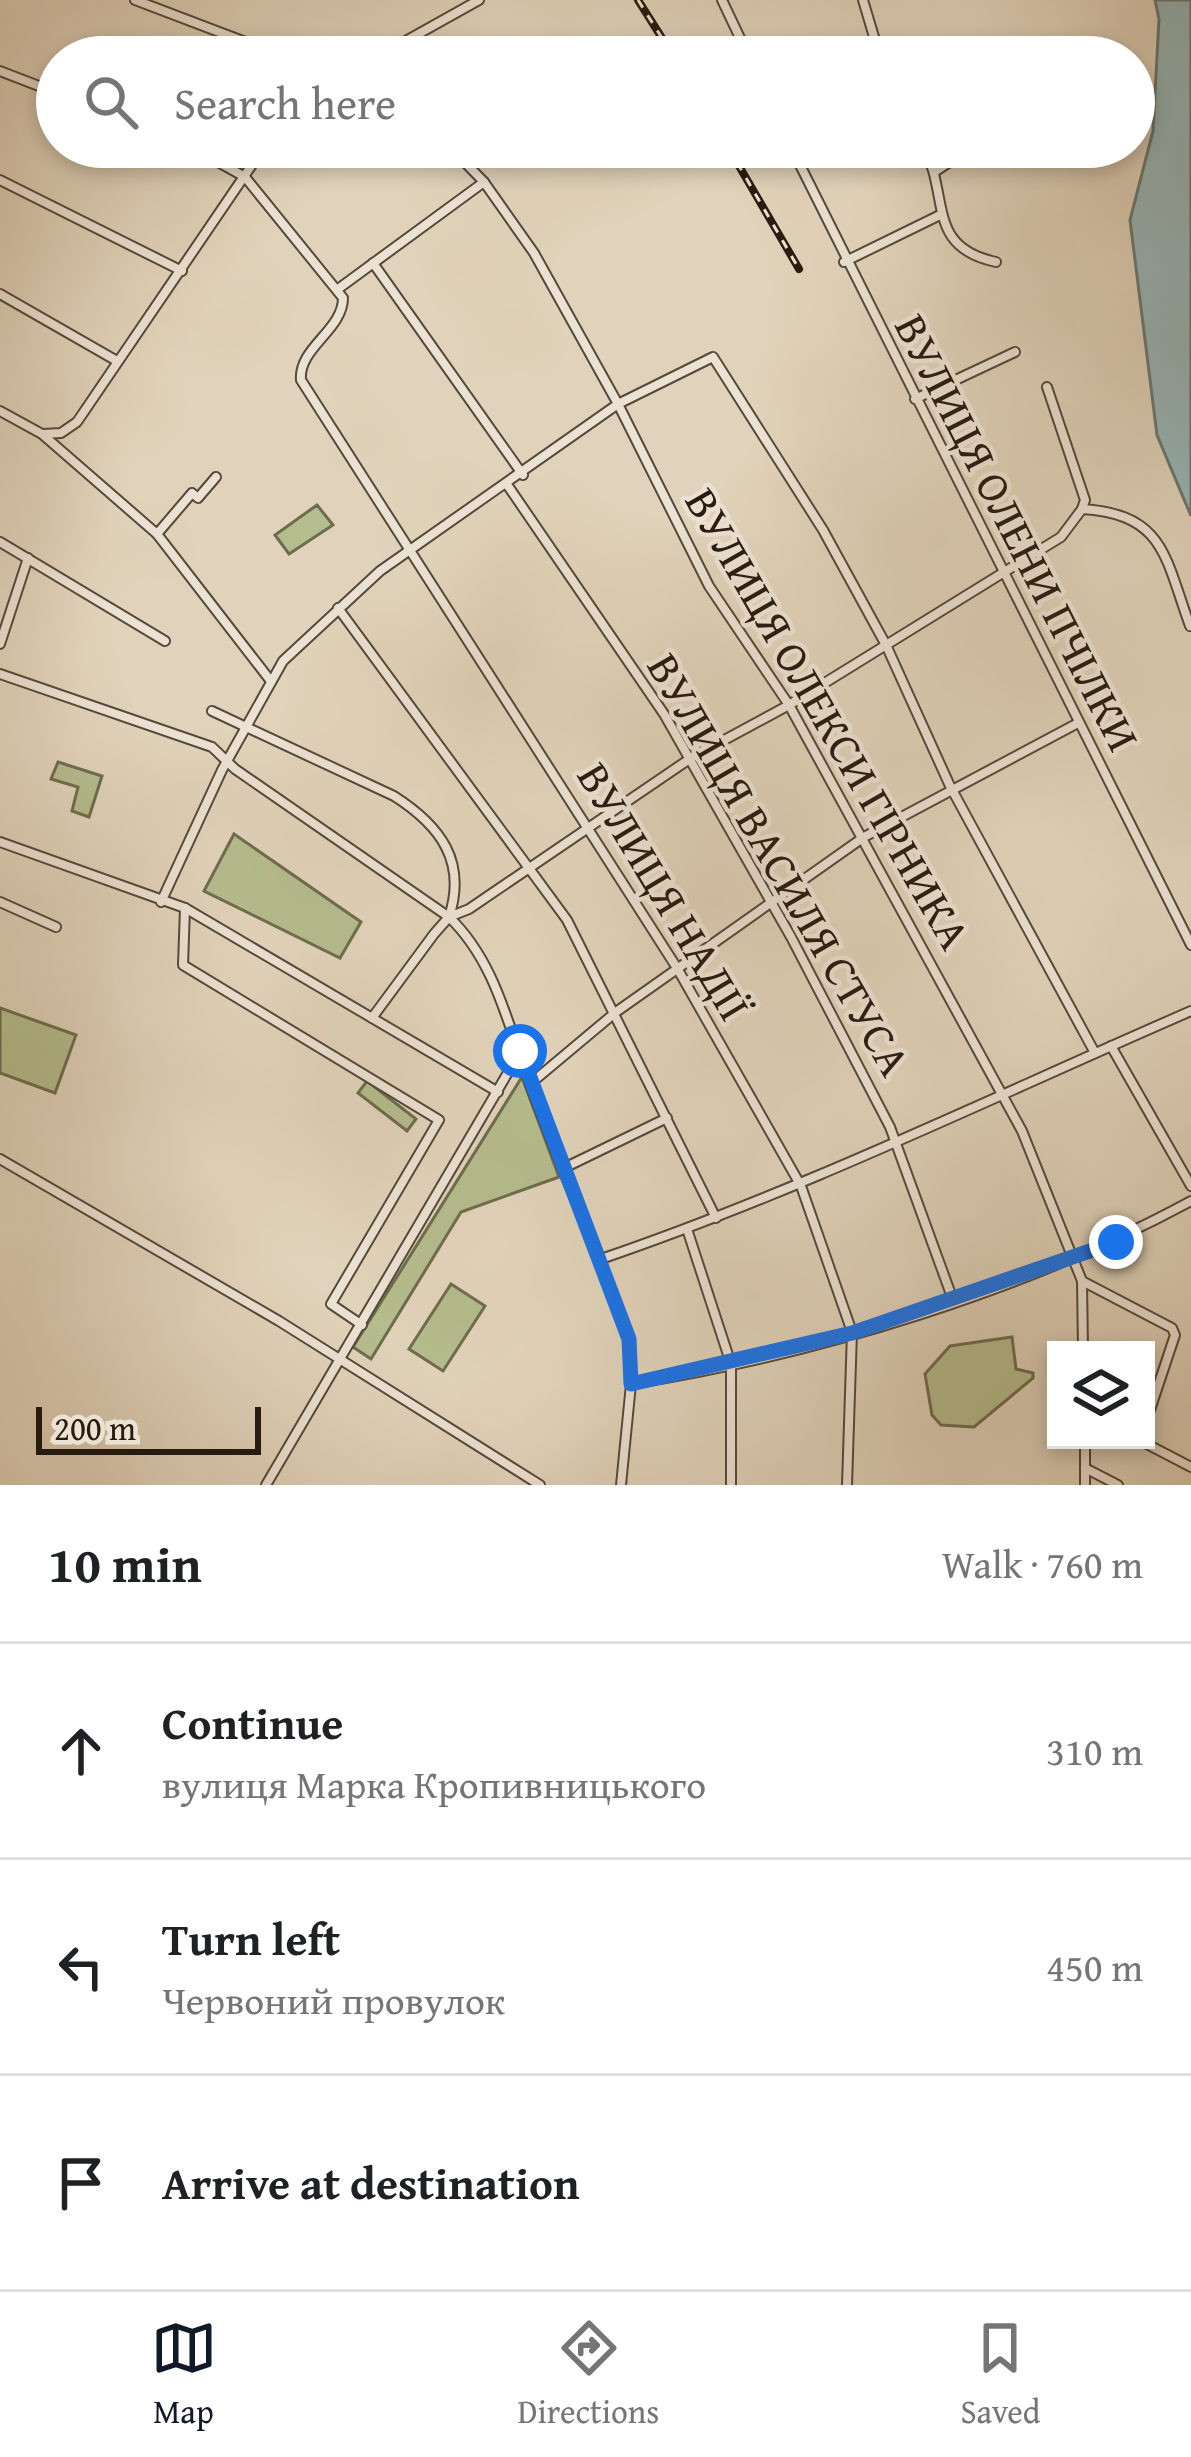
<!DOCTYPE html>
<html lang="en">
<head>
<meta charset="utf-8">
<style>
  body { margin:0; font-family:"Gentium Book Plus",serif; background:#f2f2f2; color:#202124 }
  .controls { position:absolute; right:36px; bottom:36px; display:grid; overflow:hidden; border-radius:0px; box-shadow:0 6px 18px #0003 }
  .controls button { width:108px; height:108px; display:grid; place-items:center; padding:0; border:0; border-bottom:3px solid #e0e0e0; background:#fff; color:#202124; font:60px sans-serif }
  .scale { position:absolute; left:36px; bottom:30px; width:225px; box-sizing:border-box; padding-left:12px; border:6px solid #281b0f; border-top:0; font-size:33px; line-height:42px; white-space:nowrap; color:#281b0f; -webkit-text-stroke:9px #ece2d3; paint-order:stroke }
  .stop { position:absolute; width:36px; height:36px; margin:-27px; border:9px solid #1a73e8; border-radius:50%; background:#fff }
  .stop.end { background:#1a73e8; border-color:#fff; box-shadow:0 3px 12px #0008 }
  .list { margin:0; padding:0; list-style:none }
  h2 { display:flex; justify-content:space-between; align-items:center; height:156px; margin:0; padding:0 48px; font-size:51px }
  h2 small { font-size:39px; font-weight:400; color:#757577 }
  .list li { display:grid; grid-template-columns:78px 1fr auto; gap:36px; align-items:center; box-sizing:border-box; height:216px; padding:0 48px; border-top:3px solid #e0e0e0 }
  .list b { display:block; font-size:45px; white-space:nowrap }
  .list p { margin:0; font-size:39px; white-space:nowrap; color:#757577 }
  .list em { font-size:39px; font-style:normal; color:#757577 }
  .icon { flex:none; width:66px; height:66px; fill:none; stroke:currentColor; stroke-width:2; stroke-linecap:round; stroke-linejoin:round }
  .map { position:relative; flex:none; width:1191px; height:1485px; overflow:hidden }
  .search { position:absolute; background:#fff; box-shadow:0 6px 18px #0003; left:36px; right:36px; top:36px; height:132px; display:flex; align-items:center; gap:30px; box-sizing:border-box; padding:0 42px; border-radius:66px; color:#757577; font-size:45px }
  .sheet { height:804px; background:#fff }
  nav { display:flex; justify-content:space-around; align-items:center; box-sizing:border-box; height:168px; border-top:3px solid #e0e0e0; background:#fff; font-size:33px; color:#757577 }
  nav a { display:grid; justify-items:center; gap:6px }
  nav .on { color:#111827 }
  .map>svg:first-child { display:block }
</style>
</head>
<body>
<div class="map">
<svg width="1191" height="1485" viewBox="0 0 1191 1485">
  <rect width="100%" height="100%" fill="#e1d3bb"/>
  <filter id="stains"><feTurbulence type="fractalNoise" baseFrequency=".00167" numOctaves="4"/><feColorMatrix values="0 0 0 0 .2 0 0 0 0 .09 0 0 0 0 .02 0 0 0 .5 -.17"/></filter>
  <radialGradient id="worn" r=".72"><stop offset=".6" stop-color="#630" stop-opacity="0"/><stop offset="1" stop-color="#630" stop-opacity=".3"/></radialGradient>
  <g fill="#b5bc8e" stroke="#6e6c4e" stroke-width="3">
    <path d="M317,505L333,525L289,554L275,535Z"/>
    <path d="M58,762L102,776L89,817L72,811L78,787L51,779Z"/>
    <path d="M234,834L361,922L340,958L204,891Z"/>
    <path d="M0,1008L76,1035L55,1093L0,1073Z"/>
    <path d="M522,1077L559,1177L461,1212L371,1359L353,1347Z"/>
    <path d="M367,1081L416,1119L407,1131L358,1093Z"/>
    <path d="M451,1284L485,1306L443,1371L409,1349Z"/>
    <path d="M1012,1337L1016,1369L1033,1373V1378L974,1427L941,1425L932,1415L925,1374L950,1346Z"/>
  </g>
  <path fill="#97b6b8" stroke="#6b7874" stroke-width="3" d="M1155,0H1191V516L1157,435L1130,220L1153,131L1159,19Z"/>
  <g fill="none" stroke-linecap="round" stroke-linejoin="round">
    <defs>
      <g id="minor">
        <path d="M135,0L285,57"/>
        <path d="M722,0L749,57"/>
        <path d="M863,0L880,57"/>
        <path d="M377,57L479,0"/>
        <path d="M0,71L57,93"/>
        <path d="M191,147L245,177L343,298C343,330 298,348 301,380L677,968L801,1186L852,1332L847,1485"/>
        <path d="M450,147L484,182L534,253L618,404L709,586L789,705L1022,1131L1082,1281L1083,1350"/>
        <path d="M791,147L1191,945"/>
        <path d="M924,147C950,198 926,247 996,262"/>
        <path d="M936,171L973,147"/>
        <path d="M0,180L182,271"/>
        <path d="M844,262L940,215"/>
        <path d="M373,263L523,475"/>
        <path d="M338,289L484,182"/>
        <path d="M0,294L117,361"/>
        <path d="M1047,387L1085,500L1082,509"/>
        <path d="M915,399L1015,352"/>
        <path d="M0,411L42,434L157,534L270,680"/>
        <path d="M43,434L61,433L77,422L264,147"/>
        <path d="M506,483L664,714L791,937L890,1127L953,1300"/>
        <path d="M157,534L192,493L198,498L216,477"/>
        <path d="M0,542L165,641"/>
        <path d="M338,608L567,920L716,1218"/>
        <path d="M0,644L28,558"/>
        <path d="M0,674L212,747L235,769L449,917"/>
        <path d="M212,711L394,796C441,826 467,862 449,917C497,963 509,1030 532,1090C563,1173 599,1255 629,1339L631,1384L621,1485"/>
        <path d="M0,842L185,908L498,1092"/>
        <path d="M0,902L56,927"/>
        <path d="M161,902L222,770L283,661L380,571L618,404L713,357L823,530L886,645L950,786L1095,1053"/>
        <path d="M185,908L183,965L439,1120L331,1304L362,1325"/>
        <path d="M372,1018L434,934L449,917L469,909L691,758L789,705L1061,537L1082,509C1165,514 1165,558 1190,626"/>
        <path d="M1111,1046L1191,1186"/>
        <path d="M530,1084L616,1012L864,837L1078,723"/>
        <path d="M0,1159L279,1321L540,1485"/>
        <path d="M564,1168L667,1118"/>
        <path d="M687,1229L731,1364V1485"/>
        <path d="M601,1259C803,1190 995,1096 1191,1011"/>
        <path d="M1082,1281L1172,1328L1175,1335L1146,1422"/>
        <path d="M631,1384C815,1355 1027,1290 1191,1201"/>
        <path d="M1085,1440V1485"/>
        <path d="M1139,1440L1191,1467"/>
        <path d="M1085,1468L1118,1485"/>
        <path d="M266,1485L520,1052"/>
      </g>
    </defs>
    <use href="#minor" stroke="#56493a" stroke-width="12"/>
    <use href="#minor" stroke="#ece2d3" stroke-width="8"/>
    <defs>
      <g id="rail">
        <path d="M638,0L674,57"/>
        <path d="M728,147L799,269"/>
      </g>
    </defs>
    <use href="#rail" stroke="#281b0f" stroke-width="8"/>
    <use href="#rail" stroke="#ece2d3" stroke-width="3" stroke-dasharray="9" stroke-linecap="butt"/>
  </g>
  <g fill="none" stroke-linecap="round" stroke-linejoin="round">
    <path stroke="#1a73e8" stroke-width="15" d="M520,1051L629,1339L631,1384L852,1333L1116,1242"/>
  </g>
  <g text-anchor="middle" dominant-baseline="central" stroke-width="9" stroke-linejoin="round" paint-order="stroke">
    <g font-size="45" fill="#281b0f" stroke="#ece2d3">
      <text transform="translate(1018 532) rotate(63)">ВУЛИЦЯ ОЛЕНИ ПЧІЛКИ</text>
      <text transform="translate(829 718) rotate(60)">ВУЛИЦЯ ОЛЕКСИ ГІРНИКА</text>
      <text transform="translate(780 864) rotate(60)">ВУЛИЦЯ ВАСИЛЯ СТУСА</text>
      <text transform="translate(665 891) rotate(59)">ВУЛИЦЯ НАДІЇ</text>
    </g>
  </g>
  <rect width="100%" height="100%" filter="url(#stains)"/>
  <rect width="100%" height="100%" fill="url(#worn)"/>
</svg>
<div class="controls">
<button><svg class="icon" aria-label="layers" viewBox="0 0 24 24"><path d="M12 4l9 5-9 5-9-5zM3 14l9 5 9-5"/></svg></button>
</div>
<div class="scale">200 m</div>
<div class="stop" style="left:520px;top:1051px"></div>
<div class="stop end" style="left:1116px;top:1242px"></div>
<div class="search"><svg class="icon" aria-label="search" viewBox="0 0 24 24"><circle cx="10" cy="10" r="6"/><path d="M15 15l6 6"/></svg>Search here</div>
</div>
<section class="sheet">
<h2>10 min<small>Walk · 760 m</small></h2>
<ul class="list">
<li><svg class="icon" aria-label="ahead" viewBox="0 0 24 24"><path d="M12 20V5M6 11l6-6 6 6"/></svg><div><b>Continue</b><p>вулиця Марка Кропивницького</p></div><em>310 m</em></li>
<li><svg class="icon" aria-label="left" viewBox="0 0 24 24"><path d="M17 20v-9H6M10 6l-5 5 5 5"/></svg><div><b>Turn left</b><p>Червоний провулок</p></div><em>450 m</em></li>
<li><svg class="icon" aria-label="arrive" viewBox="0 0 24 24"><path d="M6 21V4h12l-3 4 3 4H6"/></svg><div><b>Arrive at destination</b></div></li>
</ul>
</section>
<nav>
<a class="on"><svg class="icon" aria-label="map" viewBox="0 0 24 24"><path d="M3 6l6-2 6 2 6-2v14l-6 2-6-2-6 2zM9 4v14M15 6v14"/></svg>Map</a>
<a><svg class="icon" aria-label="directions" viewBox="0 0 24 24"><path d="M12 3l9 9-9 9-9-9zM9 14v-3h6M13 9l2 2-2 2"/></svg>Directions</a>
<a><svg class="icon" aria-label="saved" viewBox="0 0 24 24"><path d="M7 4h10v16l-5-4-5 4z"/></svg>Saved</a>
</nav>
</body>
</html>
